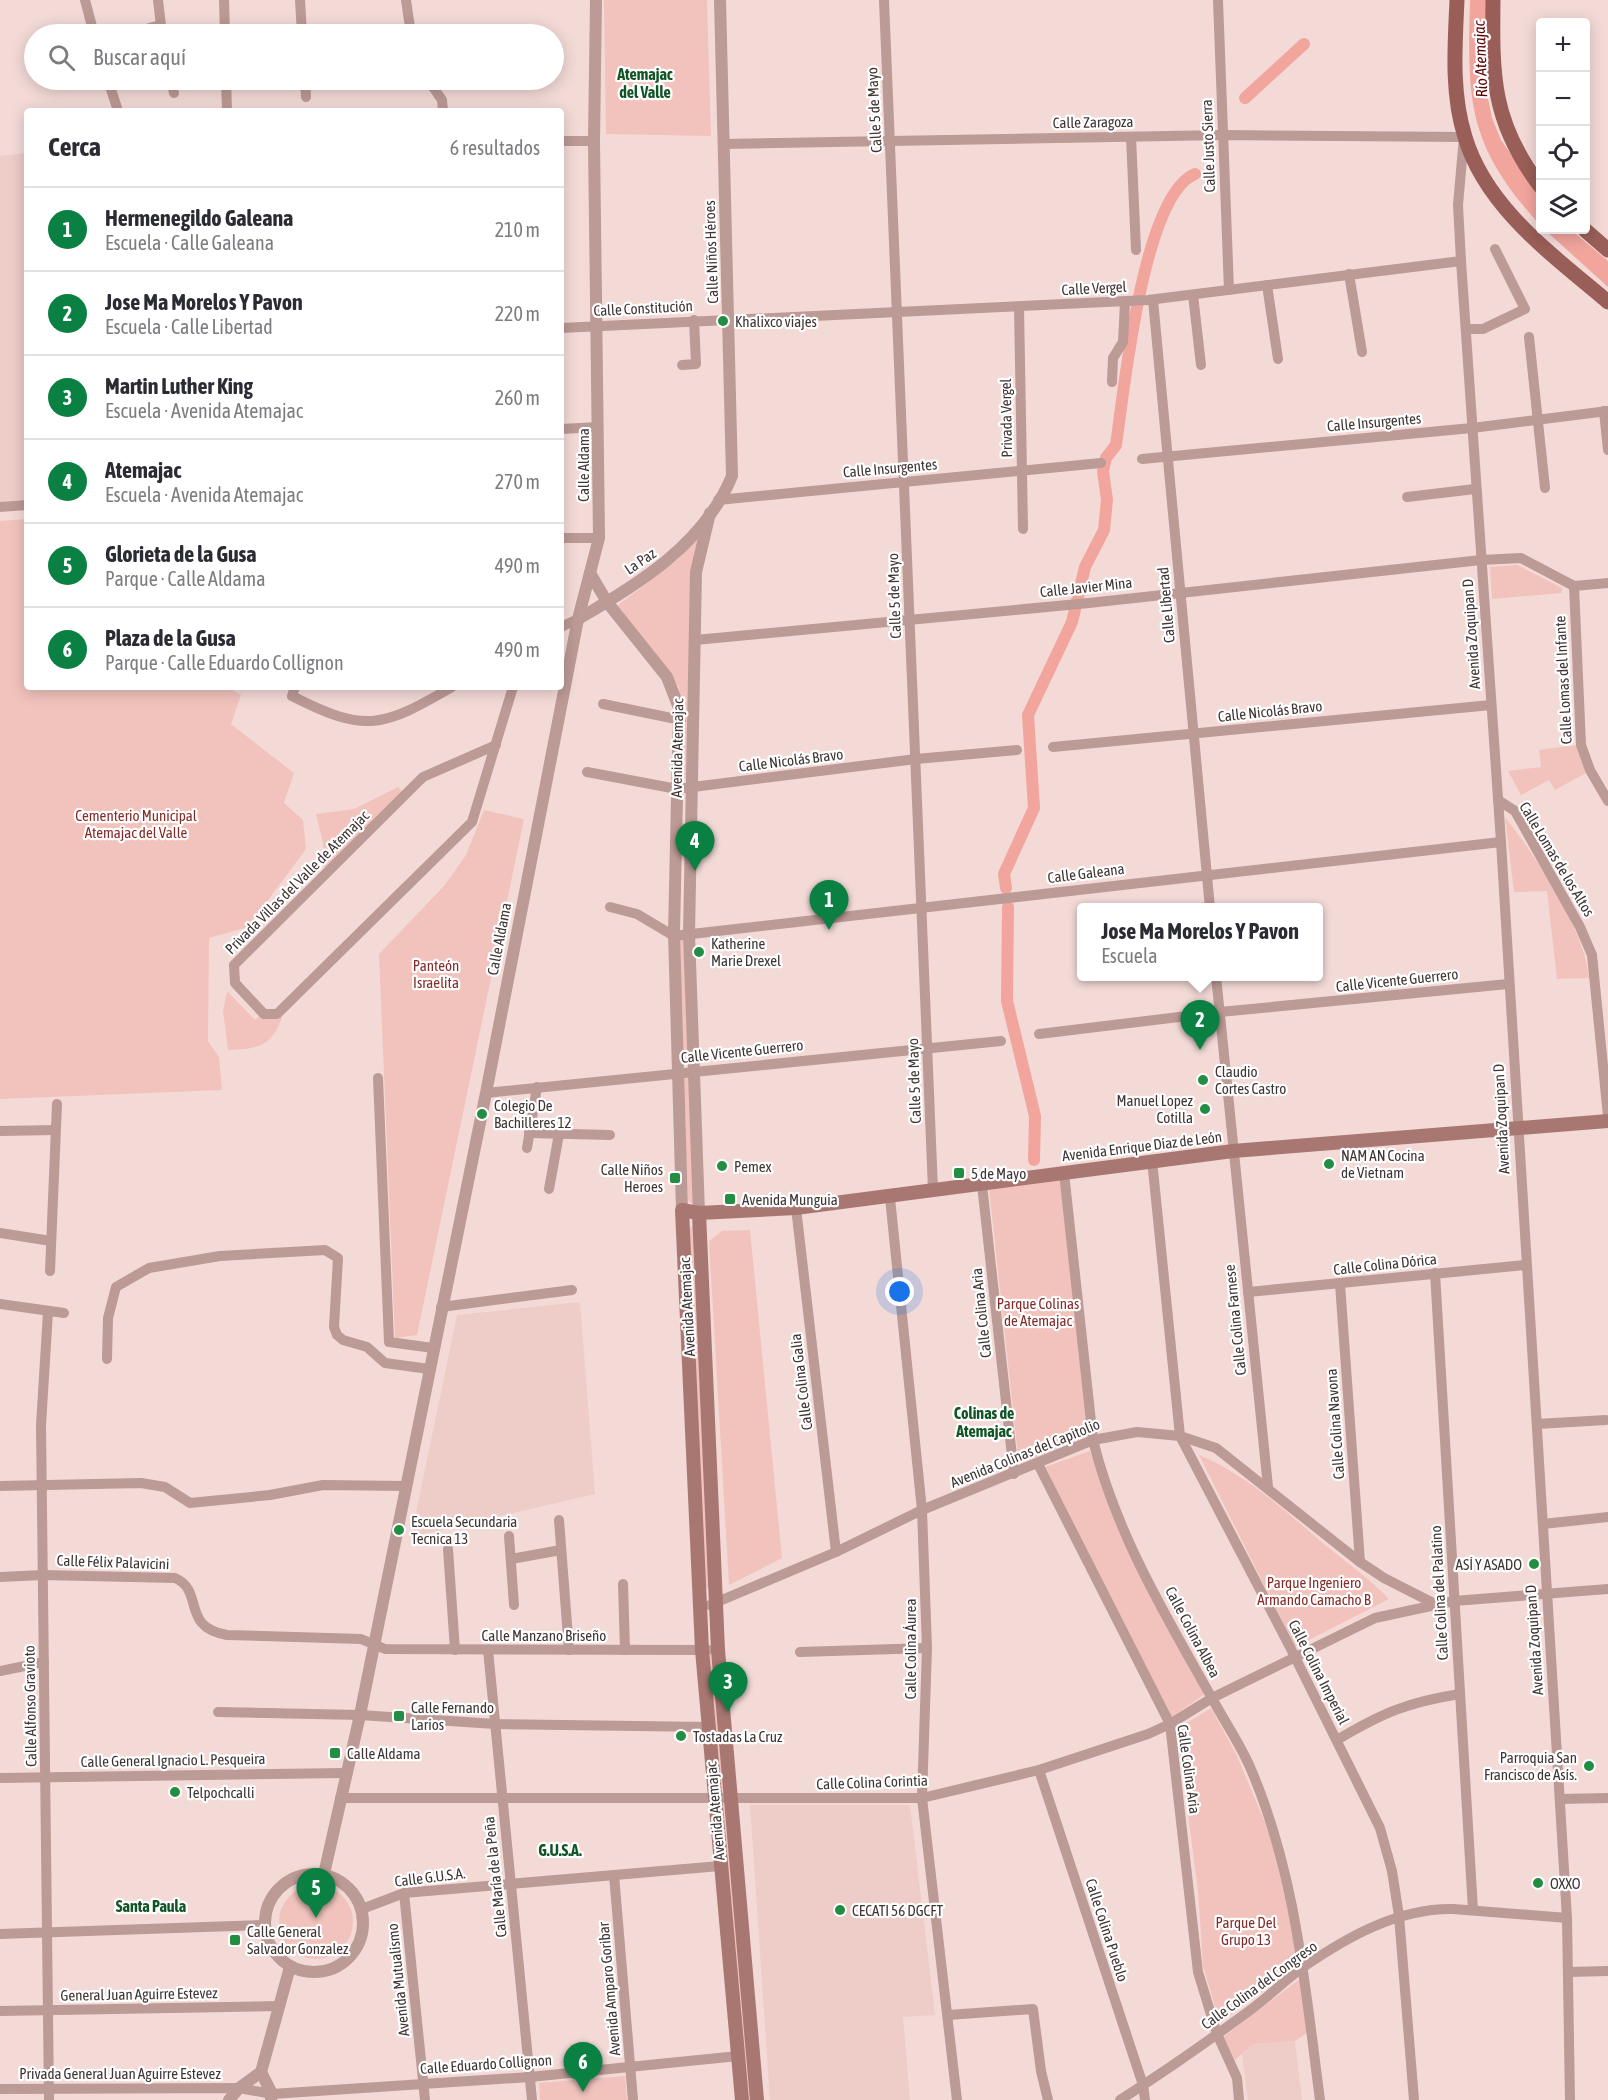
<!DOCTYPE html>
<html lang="es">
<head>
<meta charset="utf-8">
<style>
  body { margin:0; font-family:"Asap Condensed",sans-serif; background:#f2f2f3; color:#2b2b33 }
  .controls { position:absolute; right:18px; top:18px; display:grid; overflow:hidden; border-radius:6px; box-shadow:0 3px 15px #0003 }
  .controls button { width:54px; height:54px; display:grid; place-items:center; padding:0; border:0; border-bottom:2px solid #e1e1e2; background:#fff; color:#2b2b33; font:30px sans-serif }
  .you { position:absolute; left:900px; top:1292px; width:21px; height:21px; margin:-15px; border:4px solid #fff; border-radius:50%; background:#1a73e8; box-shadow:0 0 0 9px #1a73e833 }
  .badge { display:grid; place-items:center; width:39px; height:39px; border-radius:50%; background:#0b8043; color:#fff; font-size:20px; font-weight:700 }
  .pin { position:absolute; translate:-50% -50px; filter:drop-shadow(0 2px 3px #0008) }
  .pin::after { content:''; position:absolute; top:32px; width:21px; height:18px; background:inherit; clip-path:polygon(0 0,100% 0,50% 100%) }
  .popup { position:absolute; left:1077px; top:903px; width:246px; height:78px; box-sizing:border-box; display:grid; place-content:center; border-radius:6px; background:#fff; filter:drop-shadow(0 2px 4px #0005); font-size:20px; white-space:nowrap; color:#7c7c81 }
  .popup b { font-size:22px; color:#2b2b33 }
  .popup::after { content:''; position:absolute; left:50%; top:100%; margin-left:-12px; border:12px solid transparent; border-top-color:#fff }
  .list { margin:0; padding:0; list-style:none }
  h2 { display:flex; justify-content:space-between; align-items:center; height:78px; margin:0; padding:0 24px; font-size:26px }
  h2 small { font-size:20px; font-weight:400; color:#7c7c81 }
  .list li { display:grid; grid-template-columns:39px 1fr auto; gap:18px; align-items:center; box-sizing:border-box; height:84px; padding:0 24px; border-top:2px solid #e1e1e2 }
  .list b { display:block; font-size:22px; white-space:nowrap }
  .list p { margin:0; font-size:20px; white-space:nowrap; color:#7c7c81 }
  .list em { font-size:20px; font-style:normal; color:#7c7c81 }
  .icon { flex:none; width:33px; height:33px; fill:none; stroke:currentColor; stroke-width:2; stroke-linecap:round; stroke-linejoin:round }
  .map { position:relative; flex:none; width:1608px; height:2100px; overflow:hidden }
  .search { position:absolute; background:#fff; box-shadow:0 3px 15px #0003; left:24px; top:24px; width:540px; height:66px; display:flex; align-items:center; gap:15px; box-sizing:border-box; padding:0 21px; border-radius:33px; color:#7c7c81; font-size:22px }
  .panel { position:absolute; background:#fff; box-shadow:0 3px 15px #0003; left:24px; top:108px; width:540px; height:582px; border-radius:6px }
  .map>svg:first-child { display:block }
</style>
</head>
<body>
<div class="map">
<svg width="1608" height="2100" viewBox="0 0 1608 2100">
  <rect width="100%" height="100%" fill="#f3dad7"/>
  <g fill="#eeccc8">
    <path d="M27,153V500L0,502V156Z"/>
    <path d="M580,1302L595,1494L411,1537L457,1315Z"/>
    <path d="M750,1805H910L935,2015L903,2017L910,2100H770Z"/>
    <path d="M1295,2041L1302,2100H1248L1242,2054L1253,2044Z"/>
  </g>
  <g fill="#f2c3bd">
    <path d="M604,0H707L711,136L606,134Z"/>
    <path d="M27,519V687H227L241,695L231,724L294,773L284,803L303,820L306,849L248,927L209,938L208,1041L219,1057L222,1090L0,1099V521Z"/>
    <path d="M702,534L688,781L683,777L679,687L617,606L675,562Z"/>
    <path d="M1517,565L1562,588V593L1492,599L1490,567Z"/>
    <path d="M1576,745L1586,773L1555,790L1549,780L1521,795L1508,771L1541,767L1539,750Z"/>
    <path d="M398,787L403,793L325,873L323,843L316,814L354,809Z"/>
    <path d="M484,810L524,819L417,1335L395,1338L379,954L444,886L466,855Z"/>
    <path d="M1505,817C1536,857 1584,927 1589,978L1557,979L1547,891L1514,892Z"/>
    <path d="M685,932L688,1061L683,1057L679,937Z"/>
    <path d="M227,991L255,1020L261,1014L270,1018L282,1017C272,1047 257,1049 228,1050L223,1011Z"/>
    <path d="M688,1074L695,1079L693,1204L688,1201L683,1080Z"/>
    <path d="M1060,1180L1088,1435L1019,1465L989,1188Z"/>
    <path d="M694,1224L711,1592L705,1586L688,1230Z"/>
    <path d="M750,1230L782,1558L729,1585L709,1241L722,1231Z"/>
    <path d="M1090,1451L1116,1525L1206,1693L1172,1717L1045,1467Z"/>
    <path d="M1199,1455C1248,1475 1289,1515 1329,1548C1350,1565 1371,1580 1389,1599L1295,1647Z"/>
    <path d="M713,1646L757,2100H746L708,1649Z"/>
    <path d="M1211,1708L1237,1756L1277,1851L1298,1964L1220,2023L1203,1966L1198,1891L1177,1729Z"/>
    <circle cx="316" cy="1922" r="37"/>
    <path d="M1300,1979L1307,2033L1295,2041L1253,2044L1235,2060L1223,2037Z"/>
    <path d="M625,2076L627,2100H540L539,2083Z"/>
  </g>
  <g fill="#f1a59d">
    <path d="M1470,0H1486V89L1492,118L1501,140L1540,196V225C1468,146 1467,103 1470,0Z"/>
    <path d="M1545,230H1571L1608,261V287Z"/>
  </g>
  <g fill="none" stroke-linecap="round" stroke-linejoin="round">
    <g stroke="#f1a59d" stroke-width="12">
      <path d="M1245,98L1304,44"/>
      <path d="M1006,888L1004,874L1034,808L1028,715L1072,622L1085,567L1104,530L1107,500L1103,471L1106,458L1116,445C1124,390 1143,195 1195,174"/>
      <path d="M1008,907L1007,1001L1035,1116L1034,1160"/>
    </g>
    <g stroke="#bc9a96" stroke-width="10">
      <path d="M85,0L94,34"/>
      <path d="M158,0L162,34"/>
      <path d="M224,0L225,34"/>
      <path d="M300,0L302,34"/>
      <path d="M406,0L411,34"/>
      <path d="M884,0L933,1190"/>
      <path d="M1218,0L1229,290"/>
      <path d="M129,34L160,25"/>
      <path d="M108,80L118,111"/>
      <path d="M171,80L174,93"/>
      <path d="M226,80L227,111"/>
      <path d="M305,80L306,97"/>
      <path d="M428,80L442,100L443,111"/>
      <path d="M1131,137L1136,250"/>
      <path d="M561,141H594"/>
      <path d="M723,144L1223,135L1464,137L1458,205L1461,261L1501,842L1567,1918L1570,2100"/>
      <path d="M1349,274L1362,352"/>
      <path d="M1267,285L1278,359"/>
      <path d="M1193,295L1201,365"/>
      <path d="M1153,300L1210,908"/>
      <path d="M1019,307L1023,529"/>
      <path d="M561,328L1148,300L1461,261"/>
      <path d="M1466,329H1483L1525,309L1495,249"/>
      <path d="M1529,337L1545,488"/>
      <path d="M682,365L696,364L694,320"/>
      <path d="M1112,382L1113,358L1123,342L1125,302"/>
      <path d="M1604,411L1608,450"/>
      <path d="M561,429L598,427"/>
      <path d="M1142,459L1472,428L1608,411"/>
      <path d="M1407,497L1475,489"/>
      <path d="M718,500L1101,463"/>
      <path d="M0,507L27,505"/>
      <path d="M561,538H599"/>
      <path d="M1574,586L1581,745L1590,770L1608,801"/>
      <path d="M561,627L578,619"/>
      <path d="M695,640L1089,603L1481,560L1521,558L1574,586L1608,583"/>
      <path d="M295,687L292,696C366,734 383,727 452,687"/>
      <path d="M603,704L681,720"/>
      <path d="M496,745L423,777L234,965L235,983L264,1014H277L472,822L513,687"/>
      <path d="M1053,747L1491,705"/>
      <path d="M587,772L677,789L916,759L1017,750"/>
      <path d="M1498,800L1515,811L1580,927L1592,955L1608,1116"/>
      <path d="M610,907L637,914L674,936L1501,842"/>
      <path d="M1216,976L1268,1487"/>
      <path d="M1039,1034L1220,1012L1508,984"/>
      <path d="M378,1078L389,1342L433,1348"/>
      <path d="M486,1093L1001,1041"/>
      <path d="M0,1131L55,1130"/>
      <path d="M529,1133L610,1135"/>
      <path d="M527,1148L537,1087"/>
      <path d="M1152,1160L1180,1436L1291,1649L1380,1828L1392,1871L1399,1916L1414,2100"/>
      <path d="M1064,1173L1093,1440C1116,1534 1166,1616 1213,1700C1225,1722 1240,1744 1250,1767C1296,1873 1305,1987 1320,2100"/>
      <path d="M982,1185L1014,1474"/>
      <path d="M549,1189L559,1134"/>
      <path d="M890,1198L922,1510L927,1648L922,1798L957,2100"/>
      <path d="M796,1208L836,1552"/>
      <path d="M0,1233L51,1241"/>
      <path d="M50,1271L57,1104"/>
      <path d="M1435,1273L1473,1910"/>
      <path d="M1340,1284L1360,1562"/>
      <path d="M1248,1292L1525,1265"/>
      <path d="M0,1304L64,1313"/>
      <path d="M441,1307L572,1290"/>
      <path d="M48,1312L41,1425L49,2100"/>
      <path d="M107,1359L108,1318L116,1287L149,1268L220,1256L325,1250L338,1258L334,1327L337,1335L343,1340L367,1347L385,1363L429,1369"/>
      <path d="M1537,1424L1606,1420"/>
      <path d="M1038,1464L1170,1724L1198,1972L1217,2034L1237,2078L1239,2100"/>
      <path d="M0,1486L141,1483L165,1487L190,1503L270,1495L323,1485L405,1486"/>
      <path d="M559,1520L569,1650"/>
      <path d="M1543,1524L1608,1517"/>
      <path d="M509,1536L514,1605"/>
      <path d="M448,1549L455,1650"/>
      <path d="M511,1559L561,1550"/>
      <path d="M0,1577L43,1575L175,1578C205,1591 180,1627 227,1635L361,1639L385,1649L708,1650"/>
      <path d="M623,1584L625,1650"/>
      <path d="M710,1605L836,1552L922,1510L1093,1440L1137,1432L1180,1436L1216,1448L1360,1562L1384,1578L1437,1605"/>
      <path d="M488,1650L532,2100"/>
      <path d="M800,1652L927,1648"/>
      <path d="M0,1671L44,1662"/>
      <path d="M218,1712L360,1715L495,1724L709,1727"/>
      <path d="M1337,1740C1382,1713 1408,1702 1460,1694"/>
      <path d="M1039,1770L1143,2085L1145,2100"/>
      <path d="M0,1778L345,1773"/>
      <path d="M340,1798H922L1039,1770L1148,1734L1170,1724L1212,1698L1375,1618L1454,1601L1608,1589"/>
      <path d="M1560,1799L1608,1798"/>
      <path d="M614,1875L633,2100"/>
      <path d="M404,1893L425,2100"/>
      <path d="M362,1909L404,1893L720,1866"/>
      <path d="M0,1934L265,1925"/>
      <path d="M1569,1972L1608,1971"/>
      <path d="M0,2011L279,2006"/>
      <path d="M948,2015L1033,2009L1041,2071L1048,2100"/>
      <path d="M0,2089L239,2088L272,2094L530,2077L738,2056"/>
      <path d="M1120,2100C1164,2072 1207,2042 1249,2011C1267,1998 1284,1981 1302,1968C1347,1937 1398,1908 1453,1909L1567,1918"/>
    </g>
    <g stroke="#bc9a96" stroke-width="12">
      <path d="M590,573L607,602L667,677L679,708L674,933L682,1210"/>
      <path d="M578,619C639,584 704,544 732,476L720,0"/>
      <path d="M699,1213L689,934L696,572L710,513"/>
      <circle cx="314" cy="1923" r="49"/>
      <path d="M324,1874L360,1715L486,1093L578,619L599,538L594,141L596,0"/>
      <path d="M261,2072L272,2094L271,2100"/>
      <path d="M229,2100L239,2088L261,2072L290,1967"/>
    </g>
    <g stroke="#a87772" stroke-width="14">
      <path d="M699,1213L718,1650L757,2100"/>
      <path d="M742,2100L702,1650L682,1210L699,1213L796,1208L1233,1151L1608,1121"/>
    </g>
    <g stroke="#995e58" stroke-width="15">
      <path d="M1457,0C1455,45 1451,93 1465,137C1486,208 1554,256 1608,302"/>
      <path d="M1493,0C1492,77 1492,122 1540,186"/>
      <path d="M1585,230L1608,250"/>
    </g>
  </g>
  <g fill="#238d44" stroke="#fff" stroke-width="2">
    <circle cx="723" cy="321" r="6"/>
    <circle cx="699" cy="952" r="6"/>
    <circle cx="1203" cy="1080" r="6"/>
    <circle cx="1205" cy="1109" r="6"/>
    <circle cx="482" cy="1114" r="6"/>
    <circle cx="1329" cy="1164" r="6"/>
    <circle cx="722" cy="1166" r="6"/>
    <rect x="953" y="1167" width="12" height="12" rx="3"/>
    <rect x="669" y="1172" width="12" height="12" rx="3"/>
    <rect x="724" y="1193" width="12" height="12" rx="3"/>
    <circle cx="399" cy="1530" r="6"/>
    <circle cx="1534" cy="1564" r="6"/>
    <rect x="393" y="1710" width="12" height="12" rx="3"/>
    <circle cx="681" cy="1736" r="6"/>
    <rect x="329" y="1747" width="12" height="12" rx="3"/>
    <circle cx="1589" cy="1766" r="6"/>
    <circle cx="175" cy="1792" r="6"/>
    <circle cx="1538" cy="1883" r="6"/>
    <circle cx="840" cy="1910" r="6"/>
    <rect x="229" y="1934" width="12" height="12" rx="3"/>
  </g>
  <g text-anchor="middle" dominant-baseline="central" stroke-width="4.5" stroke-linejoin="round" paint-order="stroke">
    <g font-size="15" fill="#3f3534" stroke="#fff">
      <text transform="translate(874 110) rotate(-93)">Calle 5 de Mayo</text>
      <text transform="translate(1093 122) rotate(-1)">Calle Zaragoza</text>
      <text transform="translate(1208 146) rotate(-92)">Calle Justo Sierra</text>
      <text transform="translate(711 252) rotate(-92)">Calle Niños Héroes</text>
      <text transform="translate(1094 288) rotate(-3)">Calle Vergel</text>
      <text transform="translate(643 308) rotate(-3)">Calle Constitución</text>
      <text transform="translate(1006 418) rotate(-91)">Privada Vergel</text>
      <text transform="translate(1374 422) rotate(-5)">Calle Insurgentes</text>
      <text transform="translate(583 465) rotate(-90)">Calle Aldama</text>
      <text transform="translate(890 468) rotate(-5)">Calle Insurgentes</text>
      <text transform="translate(640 561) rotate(-34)">La Paz</text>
      <text transform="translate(1086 587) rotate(-6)">Calle Javier Mina</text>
      <text transform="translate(894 596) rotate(-92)">Calle 5 de Mayo</text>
      <text transform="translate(1166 605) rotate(-95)">Calle Libertad</text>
      <text transform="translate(1471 634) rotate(-94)">Avenida Zoquipan D</text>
      <text transform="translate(1563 680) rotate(-93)">Calle Lomas del Infante</text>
      <text transform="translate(1270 711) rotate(-6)">Calle Nicolás Bravo</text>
      <text transform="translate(677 748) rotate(-89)">Avenida Atemajac</text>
      <text transform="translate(791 760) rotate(-7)">Calle Nicolás Bravo</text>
      <text transform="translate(1557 859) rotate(59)">Calle Lomas de los Altos</text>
      <text transform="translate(1086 873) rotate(-7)">Calle Galeana</text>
      <text transform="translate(297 882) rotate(-45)">Privada Villas del Valle de Atemajac</text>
      <text transform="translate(499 939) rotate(-79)">Calle Aldama</text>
      <text transform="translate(1397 980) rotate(-6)">Calle Vicente Guerrero</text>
      <text transform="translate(742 1051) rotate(-6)">Calle Vicente Guerrero</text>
      <text transform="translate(914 1081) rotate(-92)">Calle 5 de Mayo</text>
      <text transform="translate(1501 1119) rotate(-93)">Avenida Zoquipan D</text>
      <text transform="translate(1142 1146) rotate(-7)">Avenida Enrique Díaz de León</text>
      <text transform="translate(1385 1264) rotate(-6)">Calle Colina Dórica</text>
      <text transform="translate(687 1307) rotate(-93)">Avenida Atemajac</text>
      <text transform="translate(981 1313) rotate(-96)">Calle Colina Aria</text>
      <text transform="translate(1235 1320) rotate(-96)">Calle Colina Farnese</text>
      <text transform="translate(801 1382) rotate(-97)">Calle Colina Galia</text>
      <text transform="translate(1335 1424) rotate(-94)">Calle Colina Navona</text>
      <text transform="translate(1025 1453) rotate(-22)">Avenida Colinas del Capitolio</text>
      <text transform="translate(113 1562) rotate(2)">Calle Félix Palavicini</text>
      <text transform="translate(1439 1593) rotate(-93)">Calle Colina del Palatino</text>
      <text transform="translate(1193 1632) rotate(62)">Calle Colina Albea</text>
      <text x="544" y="1635">Calle Manzano Briseño</text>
      <text transform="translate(1534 1640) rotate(-94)">Avenida Zoquipan D</text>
      <text transform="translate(910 1649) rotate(-90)">Calle Colina Áurea</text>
      <text transform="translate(1319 1672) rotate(63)">Calle Colina Imperial</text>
      <text transform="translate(30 1706) rotate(-91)">Calle Alfonso Gravioto</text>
      <text transform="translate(173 1760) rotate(-1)">Calle General Ignacio L. Pesqueira</text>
      <text transform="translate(1189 1769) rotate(82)">Calle Colina Aria</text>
      <text transform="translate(872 1782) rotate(-2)">Calle Colina Corintia</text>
      <text transform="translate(715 1811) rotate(-95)">Avenida Atemajac</text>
      <text transform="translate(430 1877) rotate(-7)">Calle G.U.S.A.</text>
      <text transform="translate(495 1877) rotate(-96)">Calle María de la Peña</text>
      <text transform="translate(1107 1930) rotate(72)">Calle Colina Pueblo</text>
      <text transform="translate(398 1980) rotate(-96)">Avenida Mutualismo</text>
      <text transform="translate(1259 1985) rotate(-36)">Calle Colina del Congreso</text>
      <text transform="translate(609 1989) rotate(-95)">Avenida Amparo Goribar</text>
      <text transform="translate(139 1994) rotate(-1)">General Juan Aguirre Estevez</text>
      <text transform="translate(486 2064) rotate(-4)">Calle Eduardo Collignon</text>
      <text x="120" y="2073">Privada General Juan Aguirre Estevez</text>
    </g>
    <g font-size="15" fill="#3f3534" stroke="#fff" text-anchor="start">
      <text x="735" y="321">Khalixco viajes</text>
      <text x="711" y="943">Katherine<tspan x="711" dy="17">Marie Drexel</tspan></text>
      <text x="1215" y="1071">Claudio<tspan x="1215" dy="17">Cortes Castro</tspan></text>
      <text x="1193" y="1100" text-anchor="end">Manuel Lopez<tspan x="1193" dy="17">Cotilla</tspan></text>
      <text x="494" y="1105">Colegio De<tspan x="494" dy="17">Bachilleres 12</tspan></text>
      <text x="1341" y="1155">NAM AN Cocina<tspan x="1341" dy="17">de Vietnam</tspan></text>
      <text x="734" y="1166">Pemex</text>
      <text x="663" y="1169" text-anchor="end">Calle Niños<tspan x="663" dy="17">Heroes</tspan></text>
      <text x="971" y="1173">5 de Mayo</text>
      <text x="742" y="1199">Avenida Munguia</text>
      <text x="411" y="1521">Escuela Secundaria<tspan x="411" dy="17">Tecnica 13</tspan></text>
      <text x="1522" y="1564" text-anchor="end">ASÍ Y ASADO</text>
      <text x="411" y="1707">Calle Fernando<tspan x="411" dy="17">Larios</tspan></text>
      <text x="693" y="1736">Tostadas La Cruz</text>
      <text x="347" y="1753">Calle Aldama</text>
      <text x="1577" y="1757" text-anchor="end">Parroquia San<tspan x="1577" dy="17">Francisco de Asís.</tspan></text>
      <text x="187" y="1792">Telpochcalli</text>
      <text x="1550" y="1883">OXXO</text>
      <text x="852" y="1910">CECATI 56 DGCFT</text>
      <text x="247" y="1931">Calle General<tspan x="247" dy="17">Salvador Gonzalez</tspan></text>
    </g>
    <g font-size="15" fill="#842c29" stroke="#fff">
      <text x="136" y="815">Cementerio Municipal<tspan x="136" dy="17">Atemajac del Valle</tspan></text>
      <text x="436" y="965">Panteón<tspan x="436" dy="17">Israelita</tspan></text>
      <text x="1038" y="1303">Parque Colinas<tspan x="1038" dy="17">de Atemajac</tspan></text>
      <text x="1314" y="1582">Parque Ingeniero<tspan x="1314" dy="17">Armando Camacho B</tspan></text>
      <text x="1246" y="1922">Parque Del<tspan x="1246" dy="17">Grupo 13</tspan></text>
    </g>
    <g font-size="16" font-style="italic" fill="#5c0007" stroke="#fff">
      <text transform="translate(1480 59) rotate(-92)">Río Atemajac</text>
    </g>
    <g font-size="16" font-weight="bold" fill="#115426" stroke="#fff">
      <text x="645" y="74">Atemajac<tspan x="645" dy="18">del Valle</tspan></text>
      <text x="984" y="1413">Colinas de<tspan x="984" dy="18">Atemajac</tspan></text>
      <text x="560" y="1850">G.U.S.A.</text>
      <text x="151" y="1906">Santa Paula</text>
    </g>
  </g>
</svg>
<div class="controls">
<button>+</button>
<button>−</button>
<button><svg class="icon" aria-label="locate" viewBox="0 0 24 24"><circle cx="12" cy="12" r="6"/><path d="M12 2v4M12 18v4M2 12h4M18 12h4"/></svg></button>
<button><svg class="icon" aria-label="layers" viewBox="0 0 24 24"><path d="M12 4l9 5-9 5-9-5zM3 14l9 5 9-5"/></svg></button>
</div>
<div class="you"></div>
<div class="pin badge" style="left:829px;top:930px">1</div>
<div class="pin badge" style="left:1200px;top:1050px">2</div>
<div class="popup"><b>Jose Ma Morelos Y Pavon</b>Escuela</div>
<div class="pin badge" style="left:728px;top:1712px">3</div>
<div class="pin badge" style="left:695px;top:871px">4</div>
<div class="pin badge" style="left:316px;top:1918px">5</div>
<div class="pin badge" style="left:583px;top:2092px">6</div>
<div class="search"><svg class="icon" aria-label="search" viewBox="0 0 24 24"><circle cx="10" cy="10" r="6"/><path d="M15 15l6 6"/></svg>Buscar aquí</div>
<section class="panel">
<h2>Cerca<small>6 resultados</small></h2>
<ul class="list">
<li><span class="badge">1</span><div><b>Hermenegildo Galeana</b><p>Escuela · Calle Galeana</p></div><em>210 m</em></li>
<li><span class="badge">2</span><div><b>Jose Ma Morelos Y Pavon</b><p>Escuela · Calle Libertad</p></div><em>220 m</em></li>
<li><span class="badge">3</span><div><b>Martin Luther King</b><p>Escuela · Avenida Atemajac</p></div><em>260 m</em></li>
<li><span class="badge">4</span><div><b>Atemajac</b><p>Escuela · Avenida Atemajac</p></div><em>270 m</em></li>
<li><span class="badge">5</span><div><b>Glorieta de la Gusa</b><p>Parque · Calle Aldama</p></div><em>490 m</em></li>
<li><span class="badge">6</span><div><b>Plaza de la Gusa</b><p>Parque · Calle Eduardo Collignon</p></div><em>490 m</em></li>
</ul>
</section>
</div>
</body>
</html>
